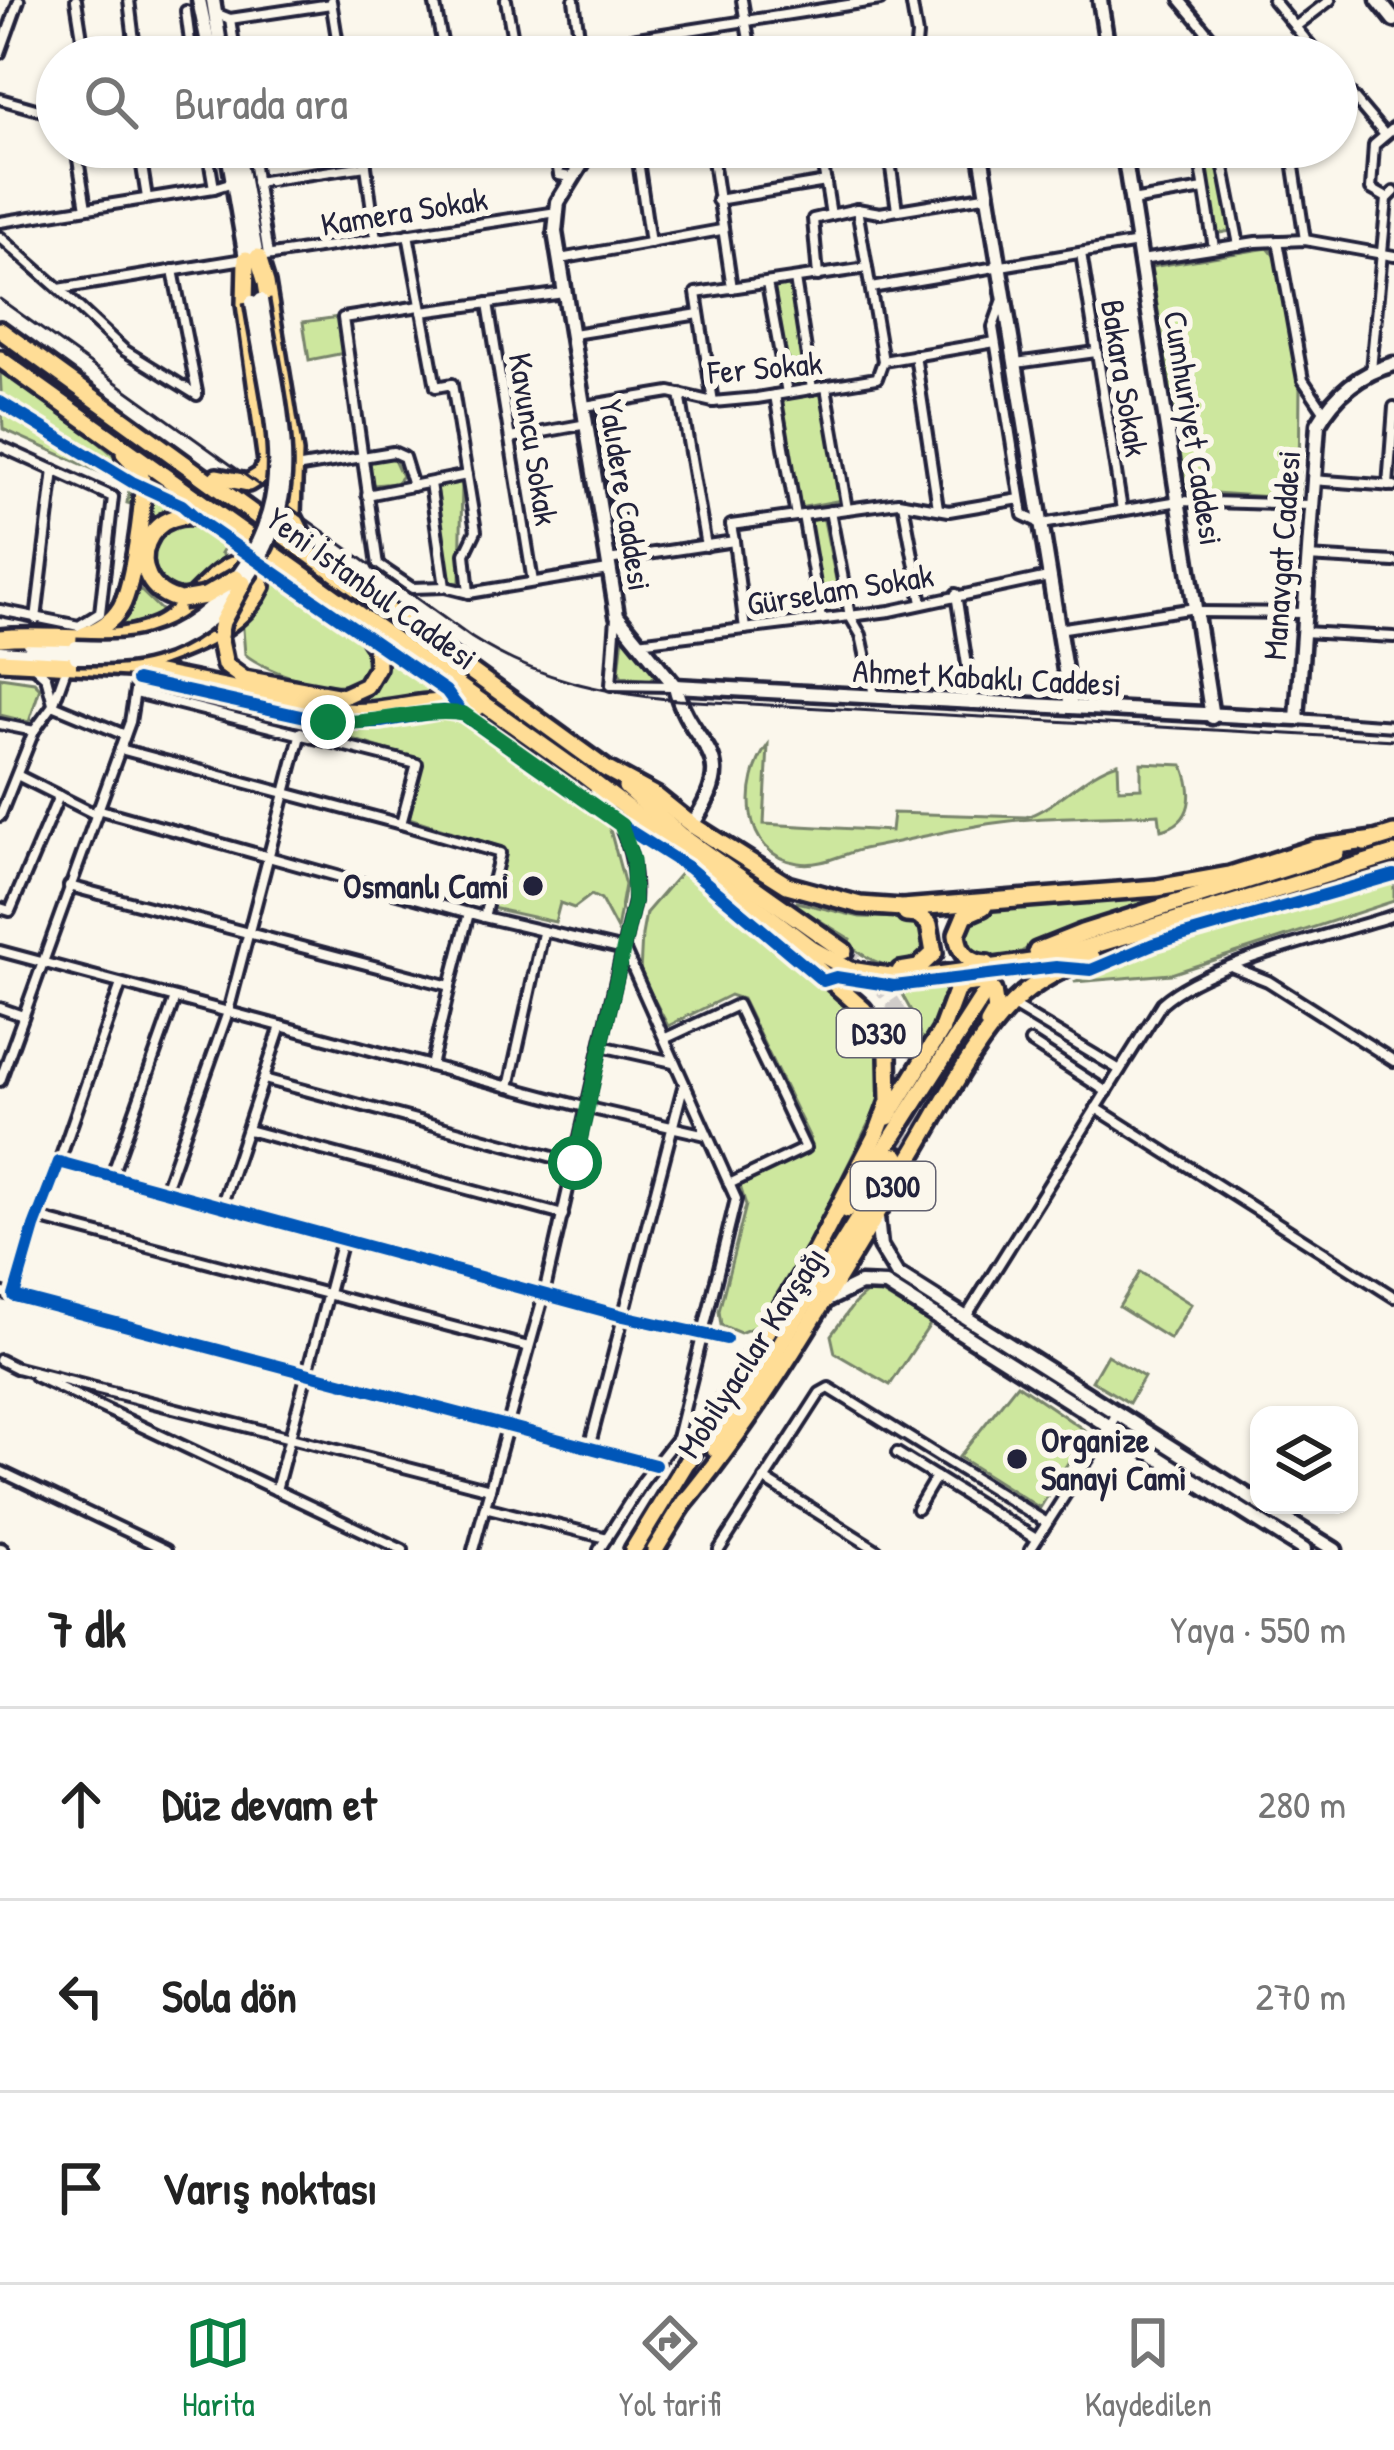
<!DOCTYPE html>
<html lang="tr">
<head>
<meta charset="utf-8">
<style>
  body { margin:0; font-family:"Patrick Hand",sans-serif; background:#f6f6f6; color:#222 }
  .controls { position:absolute; right:36px; bottom:36px; display:grid; overflow:hidden; border-radius:24px; box-shadow:0 3px 9px #0004 }
  .controls button { width:108px; height:108px; display:grid; place-items:center; padding:0; border:0; border-bottom:3px solid #e0e0e0; background:#fff; color:#222; font:60px sans-serif }
  .stop { position:absolute; width:36px; height:36px; margin:-27px; border:9px solid #0b8043; border-radius:50%; background:#fff }
  .stop.end { background:#0b8043; border-color:#fff; box-shadow:0 3px 12px #0008 }
  .list { margin:0; padding:0; list-style:none }
  h2 { display:flex; justify-content:space-between; align-items:center; height:156px; margin:0; padding:0 48px; font-size:51px }
  h2 small { font-size:39px; font-weight:400; color:#767676 }
  .list li { display:grid; grid-template-columns:78px 1fr auto; gap:36px; align-items:center; box-sizing:border-box; height:192px; padding:0 48px; border-top:3px solid #e0e0e0 }
  .list b { display:block; font-size:45px; white-space:nowrap }
  .list em { font-size:39px; font-style:normal; color:#767676 }
  .icon { flex:none; width:66px; height:66px; fill:none; stroke:currentColor; stroke-width:2; stroke-linecap:round; stroke-linejoin:round }
  .map { position:relative; flex:none; width:1394px; height:1550px; overflow:hidden }
  .search { position:absolute; background:#fff; box-shadow:0 3px 9px #0004; left:36px; right:36px; top:36px; height:132px; display:flex; align-items:center; gap:30px; box-sizing:border-box; padding:0 42px; border-radius:66px; color:#767676; font-size:45px }
  .sheet { height:732px; background:#fff }
  nav { display:flex; justify-content:space-around; align-items:center; box-sizing:border-box; height:168px; border-top:3px solid #e0e0e0; background:#fff; font-size:33px; color:#767676 }
  nav a { display:grid; justify-items:center; gap:6px }
  nav .on { color:#0b8043 }
  .map>svg:first-child { display:block }
</style>
</head>
<body>
<div class="map">
<svg width="1394" height="1550" viewBox="0 0 1394 1550">
  <rect width="100%" height="100%" fill="#fbf7ec"/>
  <filter id="ink" filterUnits="userSpaceOnUse"><feTurbulence type="fractalNoise" baseFrequency=".00833" numOctaves="2"/><feDisplacementMap in="SourceGraphic" scale="24" xChannelSelector="R" yChannelSelector="G"/><feConvolveMatrix kernelMatrix="1 2 1 2 8 2 1 2 1" color-interpolation-filters="sRGB"/></filter>
  <g filter="url(#ink)">
    <g fill="#cde79e" stroke="#78846c" stroke-width="3">
      <path d="M1202,147H1212L1217,158L1230,231L1215,234Z"/>
      <path d="M1268,248L1277,259L1300,382L1299,499L1186,491L1151,267Z"/>
      <path d="M792,285L807,385L789,389L774,288Z"/>
      <path d="M339,317L344,353L309,360L303,322Z"/>
      <path d="M0,370L62,412L121,461L132,478L131,504L127,503L129,490L126,484L3,429Z"/>
      <path d="M823,391L842,500L799,508L781,398Z"/>
      <path d="M393,457L402,476L396,483L373,485L369,461Z"/>
      <path d="M148,476L184,502L185,508L166,513L146,530Z"/>
      <path d="M462,482L460,582L450,584L437,487Z"/>
      <path d="M823,516L841,604L826,607L808,519Z"/>
      <path d="M194,520L227,543L221,553L225,556L184,595L175,594L155,579L149,554L164,527Z"/>
      <path d="M266,570L361,637C369,648 373,659 367,672C350,703 265,672 245,654L242,617Z"/>
      <path d="M136,586L162,611L179,607L139,627L109,631Z"/>
      <path d="M623,636L656,673L651,680L622,677L619,672Z"/>
      <path d="M383,650L442,693L440,696L383,706L349,704L373,688Z"/>
      <path d="M0,677L34,682L40,688L29,722L0,715Z"/>
      <path d="M441,717L463,723L609,826L625,885L617,930L601,900L591,895L574,908L560,903L555,922L492,908L504,848L409,818L423,761L329,732L335,728Z"/>
      <path d="M768,745L764,824L891,831L893,813L1026,817C1060,805 1084,773 1118,763L1119,789L1141,788V763L1183,765C1194,792 1194,823 1161,830L1159,814C1099,817 1035,815 976,826C940,832 904,841 868,848C844,852 823,867 798,863C741,855 740,781 768,745Z"/>
      <path d="M1394,865V901L1171,974L1074,982L1127,957Z"/>
      <path d="M683,870L838,998L868,1030L881,1056L880,1100L817,1228L764,1318L757,1326L740,1333L721,1325L719,1311L746,1205L740,1186L805,1154L810,1138L742,999L730,995L668,1026L640,973L642,935L646,913Z"/>
      <path d="M1206,888L1052,935L1008,959L980,957L966,949L964,927L981,912Z"/>
      <path d="M797,902L860,917L912,918L924,926L930,949C906,982 873,963 848,945L850,939L796,906Z"/>
      <path d="M951,985L939,1023L924,1050L915,1018L900,991Z"/>
      <path d="M1140,1272L1191,1304L1170,1339L1119,1307Z"/>
      <path d="M872,1288L931,1323L890,1385L835,1353L831,1335L854,1304Z"/>
      <path d="M1107,1355L1144,1377L1129,1403L1092,1381Z"/>
      <path d="M1017,1384L1087,1432L1040,1508L959,1457Z"/>
    </g>
    <g fill="none" stroke-linecap="round" stroke-linejoin="round">
      <path stroke="#d0ccc9" stroke-width="15" stroke-dasharray="15 8" stroke-linecap="butt" d="M844,951C911,1004 942,1076 897,1156"/>
      <defs>
        <g id="street">
          <path d="M76,0L85,57"/>
          <path d="M129,0L136,57"/>
          <path d="M434,0L445,57"/>
          <path d="M506,0L516,57"/>
          <path d="M574,0L582,57"/>
          <path d="M742,0L752,57"/>
          <path d="M911,0L917,35L915,57"/>
          <path d="M1180,0L1228,57"/>
          <path d="M1273,0L1320,57"/>
          <path d="M331,1L340,57"/>
          <path d="M186,11L192,57"/>
          <path d="M215,13L230,19L331,4"/>
          <path d="M230,19L236,57"/>
          <path d="M1295,27L1330,0"/>
          <path d="M580,47L880,0"/>
          <path d="M0,53L19,0"/>
          <path d="M499,57L516,55"/>
          <path d="M1337,78L1385,135"/>
          <path d="M0,99L57,115"/>
          <path d="M1337,101L1349,92"/>
          <path d="M76,147L86,208"/>
          <path d="M139,147L147,198"/>
          <path d="M207,147L214,188L233,182"/>
          <path d="M251,147L268,255"/>
          <path d="M360,147L365,159L376,239"/>
          <path d="M555,147L559,175L570,177"/>
          <path d="M636,147L650,243"/>
          <path d="M711,147L732,288"/>
          <path d="M820,147L831,215"/>
          <path d="M888,147L897,210"/>
          <path d="M1198,147L1214,248"/>
          <path d="M1220,147L1239,245"/>
          <path d="M1291,147L1305,240"/>
          <path d="M1222,159L1277,147"/>
          <path d="M256,182L366,166"/>
          <path d="M1387,198L1371,189L1374,145L1394,128"/>
          <path d="M717,200L826,182"/>
          <path d="M1131,201L1204,189"/>
          <path d="M857,209L883,361"/>
          <path d="M0,222L214,188"/>
          <path d="M408,234L436,387L452,384L476,531L465,554L469,593"/>
          <path d="M0,237L59,289L244,259"/>
          <path d="M1278,241L1303,380L1324,411"/>
          <path d="M1081,253L1122,510"/>
          <path d="M259,257L557,212"/>
          <path d="M560,259L721,230"/>
          <path d="M1141,260L1256,242L1305,240L1394,256"/>
          <path d="M173,270L197,392"/>
          <path d="M818,276L813,219L857,209L880,213L990,195"/>
          <path d="M795,279L812,389"/>
          <path d="M767,283L787,393"/>
          <path d="M871,288L1138,243"/>
          <path d="M59,289L124,350L197,395"/>
          <path d="M1002,302L993,327L1023,515L1042,524L1179,501L1310,505"/>
          <path d="M488,303L533,582"/>
          <path d="M420,306L343,318L378,565L412,588L445,587"/>
          <path d="M422,312L564,293"/>
          <path d="M573,334L699,314"/>
          <path d="M915,355L938,508"/>
          <path d="M1016,363L1096,352"/>
          <path d="M1371,370L1387,199L1394,192"/>
          <path d="M826,387L847,509"/>
          <path d="M680,394L706,546"/>
          <path d="M775,395L796,516"/>
          <path d="M713,402L696,293L867,268"/>
          <path d="M601,404L626,558"/>
          <path d="M585,406L670,392L713,402L757,398L877,378L883,361L995,342"/>
          <path d="M510,438L587,424"/>
          <path d="M0,446L113,497L100,613L79,626L0,610"/>
          <path d="M295,468L393,452L404,457L413,486"/>
          <path d="M1312,480L1394,486"/>
          <path d="M430,483L445,587L469,593L608,570"/>
          <path d="M1388,486L1394,407"/>
          <path d="M367,495L467,475"/>
          <path d="M903,503L922,603"/>
          <path d="M830,511L850,616L861,635L874,695"/>
          <path d="M803,515L821,619"/>
          <path d="M734,541L745,629"/>
          <path d="M1307,557L1394,562"/>
          <path d="M608,560L734,541L731,525L898,502L949,511L1020,499"/>
          <path d="M956,594L973,704"/>
          <path d="M1196,612L1304,613"/>
          <path d="M616,617L611,685L672,686"/>
          <path d="M36,619L54,470"/>
          <path d="M1058,629L1195,608"/>
          <path d="M1303,632L1394,637"/>
          <path d="M638,642L890,611L1048,577"/>
          <path d="M33,665L46,677L53,703"/>
          <path d="M136,693L417,764L401,824L500,853L484,917L624,950"/>
          <path d="M53,705L125,735"/>
          <path d="M1297,719L1394,726"/>
          <path d="M0,724L34,731"/>
          <path d="M120,749L401,824"/>
          <path d="M17,775L95,814"/>
          <path d="M97,809L469,913"/>
          <path d="M0,816L34,731L53,705L67,666"/>
          <path d="M69,886L450,986L431,1066"/>
          <path d="M0,908L10,911L59,796"/>
          <path d="M0,951L588,1108L706,1135"/>
          <path d="M1233,967L1268,981L1394,1061"/>
          <path d="M450,986L469,913L484,917"/>
          <path d="M1013,1006L1120,1070"/>
          <path d="M0,1008L23,1016"/>
          <path d="M666,1038L737,1005L805,1148L729,1184"/>
          <path d="M1030,1042L1107,1092"/>
          <path d="M601,1046L673,1062"/>
          <path d="M264,1079L575,1163"/>
          <path d="M0,1081L130,722L137,678L130,670"/>
          <path d="M509,1087L543,933"/>
          <path d="M1096,1108L1394,1297"/>
          <path d="M248,1130L563,1215"/>
          <path d="M59,1162L121,984"/>
          <path d="M111,1178L175,998"/>
          <path d="M164,1192L228,1012L301,732"/>
          <path d="M221,1207L281,1026"/>
          <path d="M38,1218L529,1347"/>
          <path d="M0,1292L14,1296"/>
          <path d="M966,1317L1162,1003C1210,961 1330,936 1394,915"/>
          <path d="M0,1360L16,1368"/>
          <path d="M17,1368L490,1489"/>
          <path d="M35,1376L403,1550"/>
          <path d="M589,1448L683,1087"/>
          <path d="M897,1453L1036,1539"/>
          <path d="M655,1465L14,1296L34,1227L59,1162L623,1316L726,1339"/>
          <path d="M0,1471L166,1550"/>
          <path d="M764,1479L877,1550"/>
          <path d="M276,1490L342,1240"/>
          <path d="M485,1507L607,1538"/>
          <path d="M917,1509L936,1477"/>
          <path d="M473,1550L544,1294L634,901C637,857 624,823 595,790"/>
          <path d="M599,1550L643,1481L677,1438L736,1199L625,951"/>
          <path d="M719,1550L820,1393L829,1388L1047,1523"/>
          <path d="M1030,1550L1117,1414"/>
        </g>
        <g id="secondary">
          <path d="M199,0L211,57"/>
          <path d="M213,0L222,57"/>
          <path d="M1100,0L1109,57"/>
          <path d="M1378,0L1394,20"/>
          <path d="M227,147L247,264"/>
          <path d="M237,147L258,263"/>
          <path d="M592,147L558,202L555,232L617,615L675,686C690,751 744,748 692,825"/>
          <path d="M980,147L1071,707"/>
          <path d="M1123,147L1212,717"/>
          <path d="M29,643L76,647"/>
          <path d="M0,652L76,657"/>
          <path d="M675,686L1297,719L1318,424C1335,394 1361,373 1394,364"/>
          <path d="M877,1217L880,1246L897,1274L1259,1503"/>
          <path d="M827,1300L860,1284L886,1285L1304,1550"/>
          <path d="M1262,1505L1335,1550"/>
          <path d="M0,1550H1"/>
        </g>
        <g id="highway">
          <path d="M258,257L266,283L294,453L292,514L307,544"/>
          <path d="M0,330L606,769L656,796L692,825L787,885L860,905L902,908L1157,888L1230,875L1315,848L1374,840"/>
          <path d="M0,359L581,773L812,949L850,970L909,979L1045,960L1394,854"/>
          <path d="M217,477L248,483L261,475L267,462L245,304L246,259"/>
          <path d="M181,600C115,586 144,487 220,524"/>
          <path d="M84,635C100,629 112,622 121,607C132,587 147,497 141,476C138,466 131,460 124,453"/>
          <path d="M219,636L225,665L244,679L342,697L366,686L377,667L376,647L360,623"/>
          <path d="M0,638C51,632 108,648 157,626C187,613 215,562 245,562L258,574L262,586C240,633 176,652 132,667"/>
          <path d="M0,661L129,668L345,711C389,715 435,692 477,708"/>
          <path d="M626,787L681,836L844,951"/>
          <path d="M1365,843L1394,834"/>
          <path d="M983,907L965,915L957,934C959,953 968,963 987,964"/>
          <path d="M1037,951L1082,933L1336,852"/>
          <path d="M900,971L918,968L934,953L929,924L918,915L906,914"/>
          <path d="M888,1117L941,1031L956,991L964,984L982,982L993,991L996,1010L988,1024"/>
          <path d="M846,1210L983,996"/>
          <path d="M715,1449L897,1156"/>
          <path d="M681,1507C770,1400 839,1274 912,1156C943,1105 971,1046 1013,1003C1035,981 1063,968 1092,957"/>
          <path d="M633,1550L815,1252L878,1131L889,1101L888,1055L879,1031L863,1009L785,940"/>
          <path d="M655,1550L685,1501"/>
        </g>
      </defs>
      <use href="#street" stroke="#22223b" stroke-width="16"/>
      <use href="#secondary" stroke="#22223b" stroke-width="21"/>
      <use href="#highway" stroke="#22223b" stroke-width="24"/>
      <use href="#street" stroke="#fbf7ec" stroke-width="8"/>
      <use href="#secondary" stroke="#fbf7ec" stroke-width="12"/>
      <use href="#highway" stroke="#ffdd96" stroke-width="15"/>
      <path stroke="#22223b" stroke-width="3" d="M0,299L472,638C537,679 602,693 678,700L1394,740"/>
      <defs>
        <g id="secondary-bridge">
          <path d="M76,647C100,648 125,649 149,642C218,623 272,545 275,476C278,422 260,356 252,302"/>
          <path d="M76,657C101,657 126,658 150,651C224,631 280,550 284,476C287,424 269,352 261,300"/>
        </g>
        <g id="highway-bridge">
          <path d="M181,600L205,596L236,578"/>
          <path d="M219,636L222,622L243,583"/>
        </g>
      </defs>
      <use href="#secondary-bridge" stroke="#22223b" stroke-width="21" stroke-linecap="butt"/>
      <use href="#highway-bridge" stroke="#22223b" stroke-width="24" stroke-linecap="butt"/>
      <use href="#secondary-bridge" stroke="#fbf7ec" stroke-width="12"/>
      <use href="#highway-bridge" stroke="#ffdd96" stroke-width="15"/>
      <defs>
        <g id="cycleway">
          <path d="M0,402L132,482L182,505L201,522L446,691L463,714L621,825L689,868L823,981L836,977L894,986L1056,967L1091,970L1153,944L1394,875"/>
          <path d="M137,680L328,722H381L443,711L463,714"/>
          <path d="M655,1465L14,1296L34,1227L59,1162L623,1316L726,1339"/>
        </g>
      </defs>
      <use href="#cycleway" stroke="#fbf7ec" stroke-width="20"/>
      <use href="#cycleway" stroke="#0057b8" stroke-width="12"/>
    </g>
  </g>
  <g fill="none" stroke-linecap="round" stroke-linejoin="round" filter="url(#ink)">
    <path stroke="#0b8043" stroke-width="15" d="M328,722C373,726 423,707 464,714L621,825L633,860L634,902L575,1163"/>
  </g>
  <g fill="#22223b" stroke="#fbf7ec" stroke-width="4.5">
    <circle cx="533" cy="886" r="12"/>
    <circle cx="1017" cy="1459" r="12"/>
  </g>
  <g text-anchor="middle" dominant-baseline="central" stroke-width="12" stroke-linejoin="round" paint-order="stroke">
    <g fill="#fbf7ec" stroke="#636270" stroke-width="3">
      <rect x="837" y="1009" width="84" height="48" rx="9"/>
      <rect x="851" y="1162" width="84" height="48" rx="9"/>
    </g>
    <g font-size="30" font-weight="bold" fill="#22223b">
      <text x="879" y="1033">D330</text>
      <text x="893" y="1186">D300</text>
    </g>
    <g font-size="33" fill="#22223b" stroke="#fbf7ec">
      <text transform="translate(404 211) rotate(-9)">Kamera Sokak</text>
      <text transform="translate(765 367) rotate(-5)">Fer Sokak</text>
      <text transform="translate(1125 378) rotate(81)">Bakara Sokak</text>
      <text transform="translate(1194 428) rotate(81)">Cumhuriyet Caddesi</text>
      <text transform="translate(534 439) rotate(81)">Kavuncu Sokak</text>
      <text transform="translate(626 495) rotate(81)">Yalıdere Caddesi</text>
      <text transform="translate(1281 555) rotate(-86)">Manavgat Caddesi</text>
      <text transform="translate(372 588) rotate(36)">Yeni İstanbul Caddesi</text>
      <text transform="translate(840 589) rotate(-9)">Gürselam Sokak</text>
      <text transform="translate(987 677) rotate(3)">Ahmet Kabaklı Caddesi</text>
      <text transform="translate(751 1352) rotate(-57)">Mobilyacılar Kavşağı</text>
    </g>
    <g font-size="33" font-weight="bold" fill="#22223b" stroke="#fbf7ec" text-anchor="end">
      <text x="509" y="886">Osmanlı Cami</text>
      <text x="1041" y="1440" text-anchor="start">Organize<tspan x="1041" dy="38">Sanayi Cami</tspan></text>
    </g>
  </g>
</svg>
<div class="controls">
<button><svg class="icon" aria-label="layers" viewBox="0 0 24 24"><path d="M12 4l9 5-9 5-9-5zM3 14l9 5 9-5"/></svg></button>
</div>
<div class="stop" style="left:575px;top:1163px"></div>
<div class="stop end" style="left:328px;top:722px"></div>
<div class="search"><svg class="icon" aria-label="search" viewBox="0 0 24 24"><circle cx="10" cy="10" r="6"/><path d="M15 15l6 6"/></svg>Burada ara</div>
</div>
<section class="sheet">
<h2>7 dk<small>Yaya · 550 m</small></h2>
<ul class="list">
<li><svg class="icon" aria-label="ahead" viewBox="0 0 24 24"><path d="M12 20V5M6 11l6-6 6 6"/></svg><div><b>Düz devam et</b></div><em>280 m</em></li>
<li><svg class="icon" aria-label="left" viewBox="0 0 24 24"><path d="M17 20v-9H6M10 6l-5 5 5 5"/></svg><div><b>Sola dön</b></div><em>270 m</em></li>
<li><svg class="icon" aria-label="arrive" viewBox="0 0 24 24"><path d="M6 21V4h12l-3 4 3 4H6"/></svg><div><b>Varış noktası</b></div></li>
</ul>
</section>
<nav>
<a class="on"><svg class="icon" aria-label="map" viewBox="0 0 24 24"><path d="M3 6l6-2 6 2 6-2v14l-6 2-6-2-6 2zM9 4v14M15 6v14"/></svg>Harita</a>
<a><svg class="icon" aria-label="directions" viewBox="0 0 24 24"><path d="M12 3l9 9-9 9-9-9zM9 14v-3h6M13 9l2 2-2 2"/></svg>Yol tarifi</a>
<a><svg class="icon" aria-label="saved" viewBox="0 0 24 24"><path d="M7 4h10v16l-5-4-5 4z"/></svg>Kaydedilen</a>
</nav>
</body>
</html>
